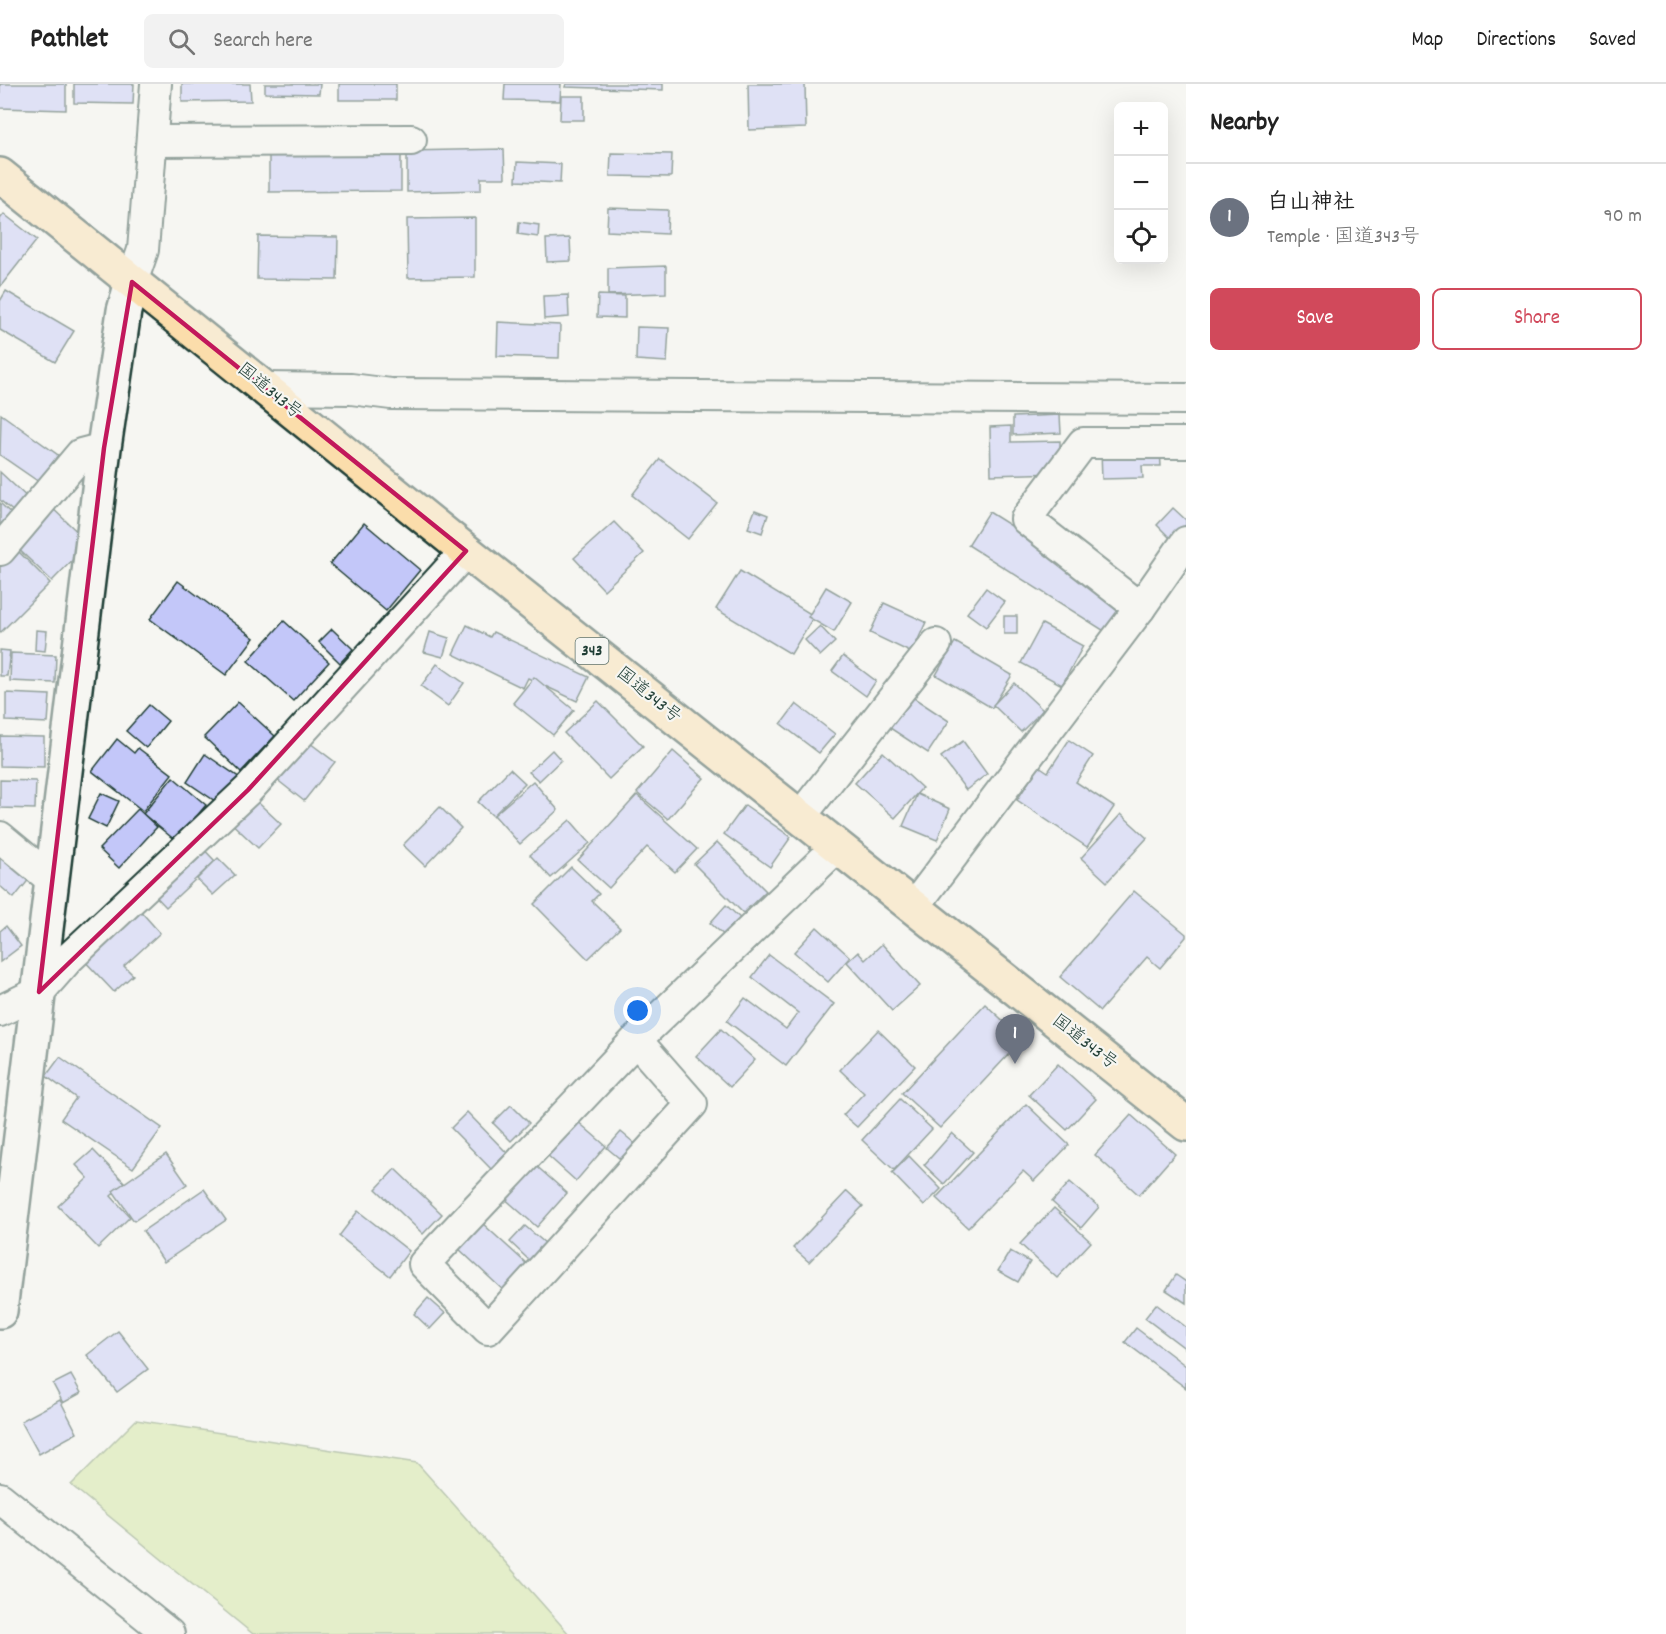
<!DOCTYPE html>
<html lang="en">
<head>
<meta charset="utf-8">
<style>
  body { margin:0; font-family:Dekko,"Klee One",sans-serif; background:#f2f2f2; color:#222 }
  .controls { position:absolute; right:18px; top:18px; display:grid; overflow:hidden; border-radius:9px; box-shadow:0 6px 24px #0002 }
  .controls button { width:54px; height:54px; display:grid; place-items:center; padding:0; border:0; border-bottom:2px solid #e0e0e0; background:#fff; color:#222; font:30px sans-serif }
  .you { position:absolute; left:638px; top:927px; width:21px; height:21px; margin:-15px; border:4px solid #fff; border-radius:50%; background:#1a73e8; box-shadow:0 0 0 9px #1a73e833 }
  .badge { display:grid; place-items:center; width:39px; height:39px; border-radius:50%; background:#d1495b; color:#fff; font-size:20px; font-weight:700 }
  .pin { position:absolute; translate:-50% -50px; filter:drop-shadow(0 2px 3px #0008) }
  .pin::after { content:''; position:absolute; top:32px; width:21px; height:18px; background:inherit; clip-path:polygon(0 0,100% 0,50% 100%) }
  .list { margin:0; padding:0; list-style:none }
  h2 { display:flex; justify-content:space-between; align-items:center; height:78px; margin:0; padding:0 24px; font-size:26px }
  h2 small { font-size:20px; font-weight:400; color:#767676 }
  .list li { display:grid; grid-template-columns:39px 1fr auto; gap:18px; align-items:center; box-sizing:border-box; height:108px; padding:0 24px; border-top:2px solid #e0e0e0 }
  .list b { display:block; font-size:22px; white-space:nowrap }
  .list p { margin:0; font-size:20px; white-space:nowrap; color:#767676 }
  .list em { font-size:20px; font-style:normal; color:#767676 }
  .actions { display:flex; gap:12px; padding:18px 24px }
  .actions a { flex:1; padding:14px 0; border:2px solid #d1495b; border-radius:9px; text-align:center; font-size:21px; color:#d1495b }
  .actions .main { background:#d1495b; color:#fff }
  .icon { flex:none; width:33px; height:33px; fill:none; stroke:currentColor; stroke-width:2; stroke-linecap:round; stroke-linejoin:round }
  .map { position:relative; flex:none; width:1186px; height:1550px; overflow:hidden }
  header { display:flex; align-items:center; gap:36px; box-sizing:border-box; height:84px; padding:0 30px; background:#fff; border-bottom:2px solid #e0e0e0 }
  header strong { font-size:28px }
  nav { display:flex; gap:33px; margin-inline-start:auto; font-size:21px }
  .search { width:420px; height:54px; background:#f2f2f2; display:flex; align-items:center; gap:15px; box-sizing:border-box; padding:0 21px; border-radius:9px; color:#767676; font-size:22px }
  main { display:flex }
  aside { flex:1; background:#fff }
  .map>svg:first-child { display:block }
</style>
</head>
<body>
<header>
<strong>Pathlet</strong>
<div class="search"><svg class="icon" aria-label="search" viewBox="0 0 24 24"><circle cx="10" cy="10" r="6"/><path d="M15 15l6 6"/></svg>Search here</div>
<nav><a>Map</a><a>Directions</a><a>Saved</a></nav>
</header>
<main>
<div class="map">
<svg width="1186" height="1550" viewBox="0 0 1186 1550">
  <rect width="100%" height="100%" fill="#f6f6f2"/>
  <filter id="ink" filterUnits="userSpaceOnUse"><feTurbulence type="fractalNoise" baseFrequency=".0167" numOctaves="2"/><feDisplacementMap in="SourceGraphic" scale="12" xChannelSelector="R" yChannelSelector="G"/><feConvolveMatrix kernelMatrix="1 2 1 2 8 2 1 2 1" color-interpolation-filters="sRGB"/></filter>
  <g filter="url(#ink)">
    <path fill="#cee499" stroke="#769066" stroke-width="1.5" d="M136,1336L417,1379L569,1550H253L71,1401Z"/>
    <g fill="#c3c7f9" stroke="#1f3d34" stroke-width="1.5">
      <path d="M0,0H66V26L0,24Z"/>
      <path d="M74,0H134L133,20L74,19Z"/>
      <path d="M182,0H250L251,17L182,18Z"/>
      <path d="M265,0H320L319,10L265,9Z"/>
      <rect x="339" y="0" width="57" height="16"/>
      <path d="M505,0H561L560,17L504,16Z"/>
      <path d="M566,0H663V6L565,3Z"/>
      <path d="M748,0H805L806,44L749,46Z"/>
      <path d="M561,12H584V36H560Z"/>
      <path d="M401,63V107L269,108V64Z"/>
      <path d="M504,65L505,94H481V106L407,108V67Z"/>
      <path d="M611,69L672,70L671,93L610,92Z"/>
      <path d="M517,78L561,80L560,99L516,97Z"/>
      <path d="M608,124L668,126L667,150L607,147Z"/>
      <path d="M4,130L37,156L0,203V135Z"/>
      <path d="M475,134V193L408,194L407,135Z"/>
      <path d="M519,138L539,141L538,153L518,150Z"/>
      <path d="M258,152L338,153L337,196L257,195Z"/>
      <path d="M570,154L571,177L547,178L546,155Z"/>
      <path d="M666,182V209L608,211V184Z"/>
      <path d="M6,207L74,247L55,278L0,246V217Z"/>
      <path d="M568,211L569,233L544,235L543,212Z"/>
      <path d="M598,211L625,212V234L597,233Z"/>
      <path d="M498,238L560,241L559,274L497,272Z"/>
      <path d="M637,243L669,244L667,278L636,276Z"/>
      <path d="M1,330L58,371L39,398L0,371Z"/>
      <path d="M1060,331L1061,349L1013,351V333Z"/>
      <path d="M1011,342V358L1060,357V389L991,391L990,343Z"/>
      <path d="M1160,365L1161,382H1142L1143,394L1102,395L1101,367Z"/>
      <path d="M660,375L717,419L688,455L632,411Z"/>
      <path d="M0,388L31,417L17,431L0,416Z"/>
      <path d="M0,419L21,439L0,462Z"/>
      <path d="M48,420L89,459L52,497L11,458Z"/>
      <path d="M1173,424L1186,436V443L1173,457L1157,441Z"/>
      <path d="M755,426L768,431L762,449L748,444Z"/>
      <path d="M989,428L1130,517L1109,550L968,461Z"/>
      <path d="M614,438L644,469L604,506L574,474Z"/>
      <path d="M364,439L420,486L386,527L330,480Z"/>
      <path d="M12,461L50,499L0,549V473Z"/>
      <path d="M740,487L814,532L791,570L716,525Z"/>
      <path d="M178,497L254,554L226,591L150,535Z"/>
      <path d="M826,503L852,518L834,548L808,533Z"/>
      <path d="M986,504L1005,518L986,543L967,529Z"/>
      <path d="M884,519L926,538L912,569L870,549Z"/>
      <rect x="1004" y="532" width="13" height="18"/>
      <path d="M284,537L329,578L293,617L248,577Z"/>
      <path d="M1042,540L1083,562L1062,601L1021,579Z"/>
      <path d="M467,541L490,553L493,548L589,593L577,617L528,594L523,604L453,570Z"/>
      <path d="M820,542L835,558L820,572L805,556Z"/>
      <path d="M332,545L353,565L340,579L319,558Z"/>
      <path d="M36,546L47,547L45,567L35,566Z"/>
      <path d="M430,548L449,554L443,573L424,568Z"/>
      <path d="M955,558L1012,591L992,624L936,591Z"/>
      <path d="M0,566L10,567L7,592H0Z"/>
      <path d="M11,569L56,571L55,599L10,597Z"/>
      <path d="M843,572L876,597L866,612L832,587Z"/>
      <path d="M437,580L464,599L448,622L421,602Z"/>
      <path d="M534,593L574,626L553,651L513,619Z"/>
      <path d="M1014,599L1043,626L1021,648L993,621Z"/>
      <path d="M6,609L50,611L48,639L6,637Z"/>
      <path d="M911,612L949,637L928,669L890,644Z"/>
      <path d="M598,617L643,662L609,695L564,649Z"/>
      <path d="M238,618L275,652L241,688L204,653Z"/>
      <path d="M796,620L835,650L819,669L781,640Z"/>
      <path d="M149,621L168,637L146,664L126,647Z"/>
      <path d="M0,652L44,653V683L0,682Z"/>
      <path d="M117,655L134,669L138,664L172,690L143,727L92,687Z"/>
      <path d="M1069,656L1093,672L1076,698L1114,723L1087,763L1017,716L1039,682L1048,688Z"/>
      <path d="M963,657L987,690L966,706L941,673Z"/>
      <path d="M310,659L335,678L304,717L271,691L286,672L294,679Z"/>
      <path d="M552,666L561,676L539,697L529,688Z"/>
      <path d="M673,667L704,694L668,735L637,709Z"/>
      <path d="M883,668L922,704L895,734L855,699Z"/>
      <path d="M205,670L240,694L221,721L187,698Z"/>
      <path d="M510,685L525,699L493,732L478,718Z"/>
      <path d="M173,693L206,721L176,757L143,730Z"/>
      <path d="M0,696L36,697L35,725L0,724Z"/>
      <path d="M533,697L558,726L520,760L494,731Z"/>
      <path d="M101,709L119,717L106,744L88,735Z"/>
      <path d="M249,710L281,740L258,764L226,734Z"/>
      <path d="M917,710L950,725L937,756L903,742Z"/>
      <path d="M637,711L697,765L675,788L647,763L609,804L578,776Z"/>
      <path d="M745,721L791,753L770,783L724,750Z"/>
      <path d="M440,723L461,744L425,782L403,761Z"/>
      <path d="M138,725L157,743L119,784L99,765Z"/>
      <path d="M1121,730L1147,754L1107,798L1081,774Z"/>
      <path d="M570,736L590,759L551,794L530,771Z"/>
      <path d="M197,758L215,777L166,823L148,804Z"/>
      <path d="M717,758L766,807L743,829L694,780Z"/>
      <path d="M0,762L35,788L14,814L0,802Z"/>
      <path d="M218,774L235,791L213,811L197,795Z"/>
      <path d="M571,783L599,810L592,817L620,844L588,875L534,820Z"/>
      <path d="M1134,807L1186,850V853L1160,884L1147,873L1100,927L1060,893Z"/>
      <path d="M726,821L742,836L726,853L710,839Z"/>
      <path d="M136,822L160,849L124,882L133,891L114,908L80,872Z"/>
      <path d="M6,842L21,862L0,878V847Z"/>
      <path d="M817,843L850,873L828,898L794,868Z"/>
      <path d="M882,860L920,902L892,927L847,878L858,868L865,876Z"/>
      <path d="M769,871L834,920L786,982L727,937L745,914L786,945L798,929L752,893Z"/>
      <path d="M985,920L1023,955L940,1044L902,1009Z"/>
      <path d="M721,945L755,976L730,1003L696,972Z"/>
      <path d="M878,946L915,982L857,1043L843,1031L864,1009L840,986Z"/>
      <path d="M60,973L162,1044L133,1084L61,1035L76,1014L46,992Z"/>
      <path d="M1058,980L1096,1015L1067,1046L1029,1011Z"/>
      <path d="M900,1015L932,1045L894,1086L862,1056Z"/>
      <path d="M1026,1020L1069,1061L1034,1097L1023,1087L968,1144L936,1114Z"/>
      <path d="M511,1021L529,1039L511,1057L493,1039Z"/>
      <path d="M467,1028L507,1069L491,1085L451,1044Z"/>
      <path d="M1131,1031L1175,1070L1139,1111L1095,1071Z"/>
      <path d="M576,1036L606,1062L576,1097L546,1070Z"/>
      <path d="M621,1048L639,1063L625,1079L607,1064Z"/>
      <path d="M952,1049L973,1068L944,1100L924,1081Z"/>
      <path d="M93,1066L125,1099L111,1112L130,1133L98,1164L58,1122L88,1094L76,1081Z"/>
      <path d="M166,1070L187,1100L134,1137L113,1107Z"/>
      <path d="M909,1072L941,1105L924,1122L892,1089Z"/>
      <path d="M533,1079L567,1109L537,1143L503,1113Z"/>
      <path d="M395,1085L442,1130L423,1150L376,1105Z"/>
      <path d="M1070,1098L1099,1123L1081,1144L1052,1118Z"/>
      <path d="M204,1105L226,1136L164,1178L143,1147Z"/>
      <path d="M847,1107L863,1122L809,1178L793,1164Z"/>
      <path d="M1054,1124L1091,1158L1057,1194L1020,1160Z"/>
      <path d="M358,1127L409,1167L390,1192L339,1152Z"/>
      <path d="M482,1139L528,1181L504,1207L459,1165Z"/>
      <path d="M525,1142L545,1159L529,1176L510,1158Z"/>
      <path d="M1010,1167L1030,1178L1018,1198L998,1187Z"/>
      <path d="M1176,1191L1186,1198V1219L1166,1206Z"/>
      <path d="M428,1214L445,1229L430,1245L414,1230Z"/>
      <path d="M1156,1220L1186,1243V1265L1145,1234Z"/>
      <path d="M1136,1244L1186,1282V1304L1125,1258Z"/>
      <path d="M118,1247L148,1285L117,1308L87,1271Z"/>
      <path d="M71,1291L81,1309L63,1319L53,1300Z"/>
      <path d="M60,1316L77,1349L39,1370L21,1337Z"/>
    </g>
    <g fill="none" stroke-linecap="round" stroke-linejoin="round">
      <defs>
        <g id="street">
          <path d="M152,57L411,56"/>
          <path d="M132,198L143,166L156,0"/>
          <path d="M264,304L351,305L391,310L1186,315"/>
          <path d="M0,466L81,370L104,364"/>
          <path d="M1140,524L1026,435L1083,359H1186"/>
          <path d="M800,733L936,560"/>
          <path d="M0,753L52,796"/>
          <path d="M913,824L1140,524L1186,458"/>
          <path d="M0,927L39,908L69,874L248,706L466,467"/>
          <path d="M636,956L692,1020L488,1245L424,1180L636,956L837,763"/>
          <path d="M0,1414L169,1550"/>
        </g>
        <path id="secondary" d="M0,1227L104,364L124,227L132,198"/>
        <path id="highway" d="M0,91L466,467L1186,1040"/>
      </defs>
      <use href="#street" stroke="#1f3d34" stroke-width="34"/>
      <use href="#secondary" stroke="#1f3d34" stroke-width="38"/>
      <use href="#highway" stroke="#1f3d34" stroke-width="38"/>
      <use href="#street" stroke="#f6f6f2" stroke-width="30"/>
      <use href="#secondary" stroke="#f6f6f2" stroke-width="33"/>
      <use href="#highway" stroke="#fbddab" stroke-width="33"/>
    </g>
  </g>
  <path d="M0 0H1186V1550H0ZM132,198L466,467L248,706L39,908L104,364Z" fill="#f6f6f2" fill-opacity=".55" fill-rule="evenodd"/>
  <path fill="none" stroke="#c2185b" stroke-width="4.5" stroke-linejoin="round" d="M132,198L466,467L248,706L39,908L104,364Z"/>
  <g text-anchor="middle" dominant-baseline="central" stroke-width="4.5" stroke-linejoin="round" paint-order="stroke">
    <rect fill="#f6f6f2" stroke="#60746d" stroke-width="1.5" x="575.5" y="554" width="33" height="26" rx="4.5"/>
    <g font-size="16" font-weight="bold" fill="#1f3d34">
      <text x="592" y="567">343</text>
    </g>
    <g font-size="18" fill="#1f3d34" stroke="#f6f6f2">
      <text transform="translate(269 308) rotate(39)">国道343号</text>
      <text transform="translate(648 612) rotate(39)">国道343号</text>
      <text transform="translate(1084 959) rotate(38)">国道343号</text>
    </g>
  </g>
</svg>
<div class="controls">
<button>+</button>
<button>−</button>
<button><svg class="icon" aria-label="locate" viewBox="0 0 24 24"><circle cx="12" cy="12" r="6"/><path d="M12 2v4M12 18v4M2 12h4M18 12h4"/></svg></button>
</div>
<div class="you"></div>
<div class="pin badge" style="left:1015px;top:980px;background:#6b7280">1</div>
</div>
<aside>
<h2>Nearby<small></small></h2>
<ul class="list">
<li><span class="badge" style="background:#6b7280">1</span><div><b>白山神社</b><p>Temple · 国道343号</p></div><em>90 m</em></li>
</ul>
<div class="actions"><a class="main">Save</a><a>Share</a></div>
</aside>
</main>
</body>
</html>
